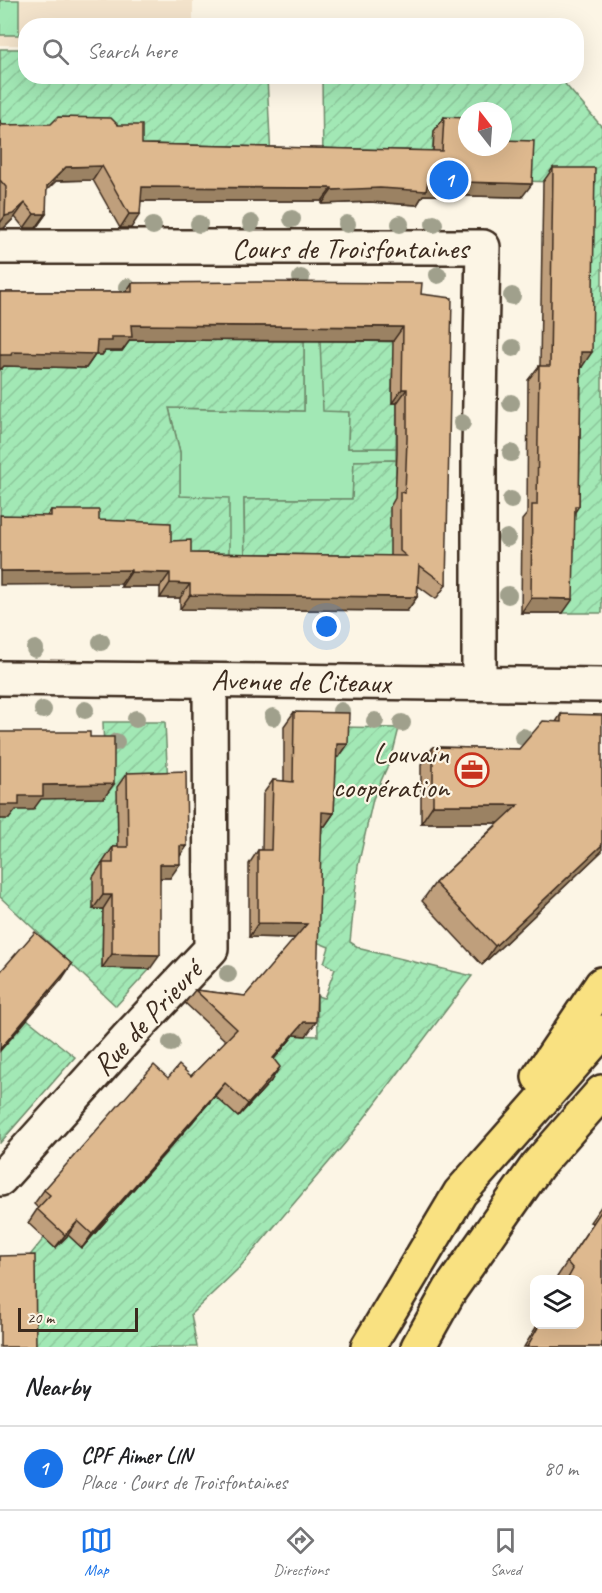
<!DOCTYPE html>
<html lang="en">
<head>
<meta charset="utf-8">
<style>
  body { margin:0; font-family:Caveat,sans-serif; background:#f2f2f2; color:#202124 }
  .controls { position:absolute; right:18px; bottom:18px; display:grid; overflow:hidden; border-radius:12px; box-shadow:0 6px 24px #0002 }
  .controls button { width:54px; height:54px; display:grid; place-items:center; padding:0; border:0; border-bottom:2px solid #e0e0e0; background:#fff; color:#202124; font:30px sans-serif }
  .compass { position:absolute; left:458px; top:102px; width:54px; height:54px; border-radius:50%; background:#fff; box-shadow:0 6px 24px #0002; rotate:343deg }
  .scale { position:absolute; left:18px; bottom:15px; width:120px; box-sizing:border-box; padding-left:6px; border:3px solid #3b2a1e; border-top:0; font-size:16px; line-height:21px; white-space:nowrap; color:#3b2a1e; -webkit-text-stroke:4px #fcf5e5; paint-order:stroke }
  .you { position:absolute; left:327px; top:627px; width:21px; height:21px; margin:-15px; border:4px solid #fff; border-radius:50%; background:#1a73e8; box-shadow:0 0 0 9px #1a73e833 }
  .badge { display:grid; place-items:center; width:39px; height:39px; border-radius:50%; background:#1a73e8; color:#fff; font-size:20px; font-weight:700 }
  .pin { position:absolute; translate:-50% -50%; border:3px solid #fff; box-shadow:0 2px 6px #0006 }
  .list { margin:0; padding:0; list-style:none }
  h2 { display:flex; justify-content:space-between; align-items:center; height:78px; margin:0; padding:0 24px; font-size:26px }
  h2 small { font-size:20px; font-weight:400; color:#757577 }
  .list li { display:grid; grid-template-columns:39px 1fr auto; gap:18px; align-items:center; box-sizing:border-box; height:84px; padding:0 24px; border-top:2px solid #e0e0e0 }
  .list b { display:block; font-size:22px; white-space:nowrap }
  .list p { margin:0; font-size:20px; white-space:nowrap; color:#757577 }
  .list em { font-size:20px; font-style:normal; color:#757577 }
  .icon { flex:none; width:33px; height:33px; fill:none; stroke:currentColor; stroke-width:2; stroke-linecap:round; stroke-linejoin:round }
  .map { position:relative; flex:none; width:602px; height:1347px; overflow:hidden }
  .search { position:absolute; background:#fff; box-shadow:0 6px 24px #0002; left:18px; right:18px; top:18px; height:66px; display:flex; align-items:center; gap:15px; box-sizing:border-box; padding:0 21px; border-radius:24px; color:#757577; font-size:22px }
  .sheet { height:162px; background:#fff }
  nav { display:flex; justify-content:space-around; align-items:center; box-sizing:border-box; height:84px; border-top:2px solid #e0e0e0; background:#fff; font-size:16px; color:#757577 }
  nav a { display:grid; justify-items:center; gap:3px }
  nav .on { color:#1a73e8 }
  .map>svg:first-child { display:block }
</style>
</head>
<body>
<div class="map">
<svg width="602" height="1347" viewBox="0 0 602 1347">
  <defs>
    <pattern id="garden-furrows" width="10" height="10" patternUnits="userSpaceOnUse" patternTransform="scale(1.5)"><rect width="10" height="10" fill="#a2e8b5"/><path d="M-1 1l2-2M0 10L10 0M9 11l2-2" fill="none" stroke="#8cc79b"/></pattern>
  </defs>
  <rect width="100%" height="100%" fill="#fcf5e5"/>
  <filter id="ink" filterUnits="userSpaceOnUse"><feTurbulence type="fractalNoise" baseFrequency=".0167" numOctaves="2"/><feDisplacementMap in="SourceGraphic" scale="12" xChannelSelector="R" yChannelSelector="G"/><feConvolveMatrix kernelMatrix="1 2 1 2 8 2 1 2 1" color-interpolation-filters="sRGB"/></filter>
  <g filter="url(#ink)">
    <path fill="#f3e3cb" d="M0,0H193V25L26,26L25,45H0Z"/>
    <g fill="#a2e8b5" stroke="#6e896a" stroke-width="1.5">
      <rect x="0" y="0" width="19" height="35"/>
      <path d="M312,339L320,340L349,412L348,448H396V460L354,461L353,499H244L245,568H229L180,496V452L169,408L304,411V341Z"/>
    </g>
    <g fill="url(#garden-furrows)" stroke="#6e896a" stroke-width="1.5" fill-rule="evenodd">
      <path d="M0,49H25L26,76L267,77L271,160L0,139Z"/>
      <path d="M322,77H559L602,127V613H563L571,367L582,366L584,183L523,181L466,153L434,131L432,153L323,163ZM467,111H503V147H467Z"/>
      <path d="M121,339L304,341V411L169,408L180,452V496L229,498V568L0,524V369L3,357L87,355L102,351Z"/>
      <path d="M320,340L398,342L392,378V402L397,403L396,448H348L349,412L323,411Z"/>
      <path d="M396,460L395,569L245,568L244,499H352L354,461Z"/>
      <path d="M103,722H165L168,786L118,861L103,878L93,909H103L102,968L150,969L116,1006L0,897V819H9V810L33,799L104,752Z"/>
      <path d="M339,727L399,728L392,756L373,799L358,866L350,942L361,949L472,976L346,1142L239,1268L191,1314L197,1347H26L19,1269L44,1238L55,1248L68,1235L82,1248L193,1122L210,1091L238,1117L271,1081L263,1072L294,1035L318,1036L317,996L324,998L335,969L324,963L329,947L309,939L311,865Z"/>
      <path d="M27,1019L75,1057L0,1143V1050Z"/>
    </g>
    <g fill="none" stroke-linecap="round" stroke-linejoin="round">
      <defs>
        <g id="minor">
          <path d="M0,247H483L479,452V683"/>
          <path d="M0,678L602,685"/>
          <path d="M0,1179L128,1037L211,949L210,681"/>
        </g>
        <g id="major">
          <path d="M539,1077L602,984"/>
          <path d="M368,1347L460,1193L602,1032"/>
          <path d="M418,1347L450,1290L537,1166L602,1092"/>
        </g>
      </defs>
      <use href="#minor" stroke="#3b2a1e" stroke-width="38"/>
      <use href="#major" stroke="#3b2a1e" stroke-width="38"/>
      <use href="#minor" stroke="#fcf5e5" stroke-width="33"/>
      <use href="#major" stroke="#f9e181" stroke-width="33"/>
    </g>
    <g fill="#a0a08c">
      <circle cx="292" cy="219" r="9"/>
      <circle cx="251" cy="223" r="9"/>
      <circle cx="199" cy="224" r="9"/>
      <circle cx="347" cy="224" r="9"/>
      <circle cx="400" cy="224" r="9"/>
      <circle cx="434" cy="224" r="9"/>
      <circle cx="153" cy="226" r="9"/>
      <circle cx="438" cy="275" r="9"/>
      <circle cx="301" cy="278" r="9"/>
      <circle cx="127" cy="287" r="9"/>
      <circle cx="512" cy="296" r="9"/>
      <circle cx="513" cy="348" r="9"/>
      <circle cx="511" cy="403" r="9"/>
      <circle cx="462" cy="423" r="9"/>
      <circle cx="511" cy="453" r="9"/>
      <circle cx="511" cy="500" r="9"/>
      <circle cx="507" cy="538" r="9"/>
      <circle cx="508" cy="595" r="9"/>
      <circle cx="101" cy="642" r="9"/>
      <circle cx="35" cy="649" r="9"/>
      <circle cx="43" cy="710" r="9"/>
      <circle cx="85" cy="710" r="9"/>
      <circle cx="341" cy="711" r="9"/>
      <circle cx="273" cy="717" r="9"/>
      <circle cx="136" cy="719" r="9"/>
      <circle cx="375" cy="721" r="9"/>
      <circle cx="402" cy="723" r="9"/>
      <circle cx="523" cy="737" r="9"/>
      <circle cx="116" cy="742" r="9"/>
      <circle cx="228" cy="974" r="9"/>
      <circle cx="171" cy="1043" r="9"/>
    </g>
    <g fill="#bf9f7b" stroke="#3b2a1e" stroke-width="1.5">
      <path d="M444,117L467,147L522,197L423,195L417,205L370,202L322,204V201H141L131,228H120L93,180L56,181L46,190V214L36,228H24L15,217L4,228L0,229V121L3,125H118L142,144L433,151L434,131Z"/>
      <path d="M553,168L582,367H581L579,506L575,512L563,613H521L522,520L527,514L528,380L539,366H540L543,182Z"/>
      <path d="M132,283L421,294L446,585L436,599L418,586L417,597L407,611L180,609V598H160V587H121V584L47,516L51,510L99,520L171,541L191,553L390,556V507L395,498L397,453V403H392L393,341L130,340L122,351H105L102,355H95L86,368L4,366L1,369L0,292H126Z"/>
      <path d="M294,712L348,744L339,757H336L334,813L325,826H322L306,1036L294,1035L274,1059L271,1081L238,1117L215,1096L82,1248L68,1235L55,1248L28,1223L38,1208L34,1204L44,1190L168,1078L191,1076L226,1041L185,1003L195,990L245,996L296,938L249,937V864L258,850H262L263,794L273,780L284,781V726Z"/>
      <path d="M561,714L602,851L482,965L422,901L435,883L498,823H421V765L433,747L519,749L556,722Z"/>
      <path d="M127,773L187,846L180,856L170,878H160L150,969L102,968L103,909H93V877L113,847H118L117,787Z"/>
      <path d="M602,1205V1347H524L538,1324H579V1280H555L593,1223L590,1222Z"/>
    </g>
    <g fill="#9b8264" stroke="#3b2a1e" stroke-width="1.5">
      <path d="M102,166L93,180L56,181L37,200L47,186L66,167Z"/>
      <path d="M428,181L532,184L522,197L423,195L417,205L370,202L322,204L332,190Z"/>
      <path d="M142,187L332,188L322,201H132Z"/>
      <path d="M25,203L15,217L4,228L0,229V223L5,216Z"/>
      <path d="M34,214H46L36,228H24Z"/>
      <path d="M129,214H140L131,228H120Z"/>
      <path d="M131,325L403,327L393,341L130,340L122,351H105L102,355H95L86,368L4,366L1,369H0V355L12,352L97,341L112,337Z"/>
      <path d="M581,352H592L582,367H571Z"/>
      <path d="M402,389H407L397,403H392Z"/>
      <path d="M131,570L121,584L0,585V571Z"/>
      <path d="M131,572L170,573L160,587H121Z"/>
      <path d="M170,583L190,584L180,598H160Z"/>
      <path d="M190,595L417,597L407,611L180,609Z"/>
      <path d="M531,598L573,599L563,613H521Z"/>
      <path d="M337,744H348L339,757H327Z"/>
      <path d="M114,784L104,798L41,799L33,810H16L9,819H0V805L43,785Z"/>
      <path d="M433,805H518L505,823H421Z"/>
      <path d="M322,812L334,813L325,826H312Z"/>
      <path d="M602,845V851L482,965L495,946Z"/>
      <path d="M180,846H187L177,860Z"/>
      <path d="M160,864H180L170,878H150Z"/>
      <path d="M103,895H112L103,909H93Z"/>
      <path d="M258,923L307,924L298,938L249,937Z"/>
      <path d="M112,954L160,955L150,969L102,968Z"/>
      <path d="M72,964L62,979L0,1051V1049Z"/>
      <path d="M304,1022H316L306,1036L294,1035L263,1072L273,1058Z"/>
      <path d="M280,1067L271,1081L238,1117L248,1104Z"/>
      <path d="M225,1083L215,1096L82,1248L92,1234Z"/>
      <path d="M78,1221L68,1235L55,1248L65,1235Z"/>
    </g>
    <g fill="#deb98f" stroke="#3b2a1e" stroke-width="1.5">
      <path d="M58,117L111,118L118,125H142V144L442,151L444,117L467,118V147H503V140L534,141L532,184L428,181L426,191L380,188L332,190V188L142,187L140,214H129L102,166L66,167L47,186L46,214H34L25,203L13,214L5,216L6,187L0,180V121L3,125L51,124Z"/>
      <path d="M553,168H595L592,352H581L579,506H575L573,599L531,598L532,505H537L539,366H550Z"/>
      <path d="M258,282L422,283L421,294L452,298L446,585L419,565L417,597L190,595V584L170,583V573L131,572V570L0,571V515L51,516V510H99V520L171,523V541L191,540V553L406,556L400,551V492L405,493L407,439V389H402L403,327L131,325L132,337H112V341H97L96,354L12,352L11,355H0V292H132V283Z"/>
      <path d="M294,712L349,713L348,744H337L334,813L322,812L316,1022H304L273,1058L280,1067L248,1104L225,1083L92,1234L78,1221L65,1235L37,1209L50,1195L44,1190L154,1065L168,1078L179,1065L191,1076L237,1029L195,990L245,996L307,924L258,923V850H271L273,780L293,782Z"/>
      <path d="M561,714L602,715V845L495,946L435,883L518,805H433V747L519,749L543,721L561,722Z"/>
      <path d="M0,732H90V737H114V784L43,785V796H19V805H0Z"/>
      <path d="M186,771L187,846H180V864H160V955L112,954V895H103V863H113V847H128L127,773Z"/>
      <path d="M35,932L72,964L0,1049V972Z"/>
      <path d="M602,1210V1347H527L540,1324H579V1280H567L573,1269L567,1262Z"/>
      <path d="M35,1255L36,1347H0V1256Z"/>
    </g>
  </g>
  <defs>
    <symbol id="office-ring" viewBox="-11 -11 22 22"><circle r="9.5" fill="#fcf5e5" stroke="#c8321e" stroke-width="1.5"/><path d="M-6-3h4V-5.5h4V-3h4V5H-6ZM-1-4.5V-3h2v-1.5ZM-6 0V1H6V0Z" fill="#c8321e"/></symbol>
  </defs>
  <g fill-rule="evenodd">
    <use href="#office-ring" x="453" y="751" width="38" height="38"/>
  </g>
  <g text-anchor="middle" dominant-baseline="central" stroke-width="4.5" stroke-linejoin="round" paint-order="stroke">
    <g font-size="30" fill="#3b2a1e" stroke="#fcf5e5">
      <text x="350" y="248">Cours de Troisfontaines</text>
      <text transform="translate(301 681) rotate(1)">Avenue de Citeaux</text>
      <text transform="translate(147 1018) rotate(-47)">Rue de Prieuré</text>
    </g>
    <g font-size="30" fill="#3b2a1e" stroke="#fcf5e5" text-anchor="end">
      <text x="449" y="753">Louvain<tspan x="449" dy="34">coopération</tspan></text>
    </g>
  </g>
</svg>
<div class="controls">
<button><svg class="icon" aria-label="layers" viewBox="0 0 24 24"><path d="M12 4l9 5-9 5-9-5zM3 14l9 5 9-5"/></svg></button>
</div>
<svg class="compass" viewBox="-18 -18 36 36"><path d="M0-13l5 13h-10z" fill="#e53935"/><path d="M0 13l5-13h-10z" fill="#757577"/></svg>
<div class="scale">20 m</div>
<div class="you"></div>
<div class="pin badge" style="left:449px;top:180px">1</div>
<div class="search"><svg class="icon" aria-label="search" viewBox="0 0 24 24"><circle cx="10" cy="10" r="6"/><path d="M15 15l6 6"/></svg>Search here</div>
</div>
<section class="sheet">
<h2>Nearby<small></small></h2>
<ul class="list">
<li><span class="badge">1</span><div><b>CPF Aimer LlN</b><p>Place · Cours de Troisfontaines</p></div><em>80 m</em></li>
</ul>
</section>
<nav>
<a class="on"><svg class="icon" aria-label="map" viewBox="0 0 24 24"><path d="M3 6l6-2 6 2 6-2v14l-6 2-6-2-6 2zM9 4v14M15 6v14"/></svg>Map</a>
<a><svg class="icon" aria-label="directions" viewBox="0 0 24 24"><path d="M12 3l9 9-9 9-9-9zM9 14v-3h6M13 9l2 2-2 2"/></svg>Directions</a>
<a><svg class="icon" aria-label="saved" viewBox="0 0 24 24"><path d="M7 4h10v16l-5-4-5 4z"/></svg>Saved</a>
</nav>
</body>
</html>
